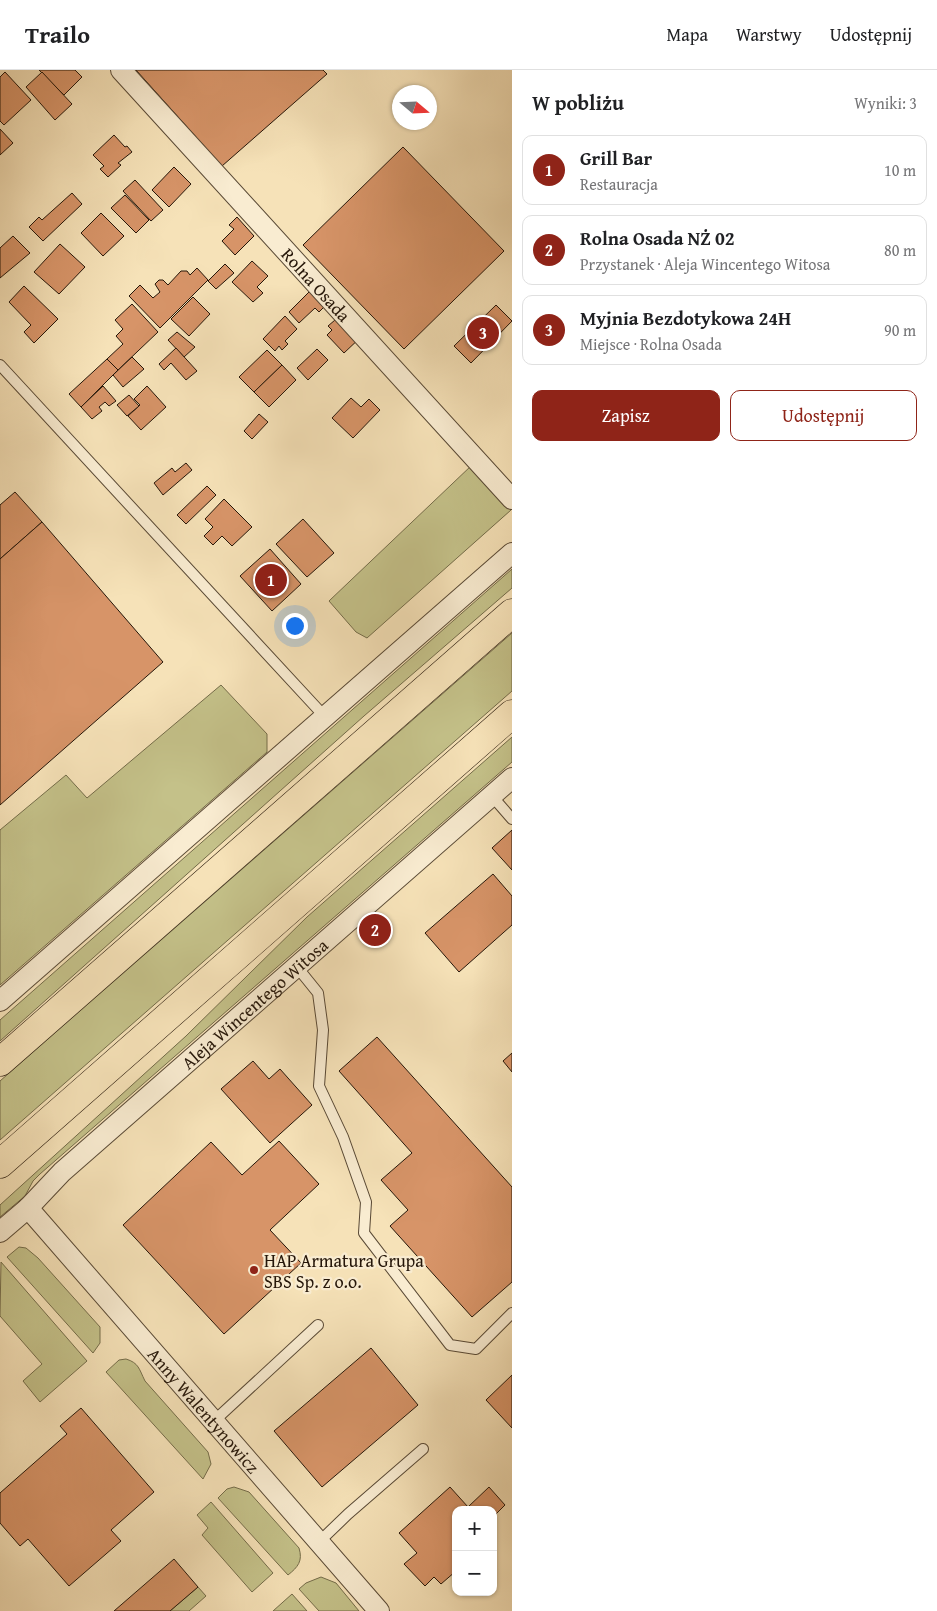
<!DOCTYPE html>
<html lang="pl">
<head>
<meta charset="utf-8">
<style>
  body { margin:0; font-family:"Gentium Book Plus",serif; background:#f6f6f6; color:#202124 }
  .controls { position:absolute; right:15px; bottom:15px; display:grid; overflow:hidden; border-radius:10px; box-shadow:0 1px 4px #0004 }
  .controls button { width:45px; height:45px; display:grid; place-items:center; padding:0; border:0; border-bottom:1px solid #e0e0e0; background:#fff; color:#202124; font:25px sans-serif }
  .compass { position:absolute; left:392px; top:15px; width:45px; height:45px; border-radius:50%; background:#fff; box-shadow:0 1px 4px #0004; rotate:109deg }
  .you { position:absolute; left:294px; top:555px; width:18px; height:18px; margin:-12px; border:4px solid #fff; border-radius:50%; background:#1a73e8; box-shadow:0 0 0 8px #1a73e833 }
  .badge { display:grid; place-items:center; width:32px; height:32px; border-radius:50%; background:#8f2418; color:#fff; font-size:16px; font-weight:700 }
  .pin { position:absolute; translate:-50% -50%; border:2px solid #fff; box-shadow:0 1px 5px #0006 }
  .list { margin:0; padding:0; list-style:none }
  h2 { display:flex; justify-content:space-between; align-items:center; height:65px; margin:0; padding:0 20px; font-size:21px }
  h2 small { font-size:16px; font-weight:400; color:#757577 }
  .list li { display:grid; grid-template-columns:32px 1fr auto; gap:15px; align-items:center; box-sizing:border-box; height:70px; margin:0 10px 10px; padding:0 10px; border:1px solid #e0e0e0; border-radius:10px }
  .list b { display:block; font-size:19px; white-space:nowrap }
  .list p { margin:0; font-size:16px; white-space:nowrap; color:#757577 }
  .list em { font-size:16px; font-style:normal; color:#757577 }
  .actions { display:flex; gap:10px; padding:15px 20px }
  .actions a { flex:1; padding:11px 0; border:1px solid #8f2418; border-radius:10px; text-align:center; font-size:18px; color:#8f2418 }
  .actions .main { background:#8f2418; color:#fff }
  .map { position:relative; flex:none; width:512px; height:1541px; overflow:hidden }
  header { display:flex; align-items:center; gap:30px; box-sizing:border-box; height:70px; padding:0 25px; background:#fff; border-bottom:1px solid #e0e0e0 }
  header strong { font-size:24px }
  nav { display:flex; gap:28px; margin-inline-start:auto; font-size:18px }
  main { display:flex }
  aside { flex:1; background:#fff }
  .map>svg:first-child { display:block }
</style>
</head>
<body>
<header>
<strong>Trailo</strong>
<nav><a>Mapa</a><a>Warstwy</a><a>Udostępnij</a></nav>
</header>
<main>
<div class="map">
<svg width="512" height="1541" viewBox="0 0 512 1541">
  <rect width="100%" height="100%" fill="#f6e2b8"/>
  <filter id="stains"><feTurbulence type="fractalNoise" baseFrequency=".004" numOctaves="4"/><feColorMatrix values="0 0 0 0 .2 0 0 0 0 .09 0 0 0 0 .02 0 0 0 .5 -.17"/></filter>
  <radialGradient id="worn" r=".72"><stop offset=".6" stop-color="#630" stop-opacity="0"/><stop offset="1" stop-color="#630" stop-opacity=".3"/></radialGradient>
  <g fill="#c4c189" stroke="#746c49">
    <path d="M472,395L511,440L367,568L356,562L329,531Z"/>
    <path d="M512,499V518L364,646L0,971V950Z"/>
    <path d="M512,563V621L0,1070V1011Z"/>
    <path d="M221,615L267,664V682L0,915V760L66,705L87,728Z"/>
    <path d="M512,667V692L40,1104L33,1111L25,1126L0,1147V1135L186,966L307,847Z"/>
    <path d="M19,1177L26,1178L38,1188L100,1257V1273L93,1283L7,1187Z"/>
    <path d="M1,1192L87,1291L40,1332L23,1311L42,1294L0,1246Z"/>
    <path d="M126,1289C139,1293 139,1299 145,1311L208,1382L211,1394L203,1409L106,1302L119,1290Z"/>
    <path d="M234,1417L249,1422L299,1478C303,1491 298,1497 288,1505L218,1428L227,1419Z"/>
    <path d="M211,1432L273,1503L252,1522L202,1465L208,1458L197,1445Z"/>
    <path d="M321,1507L336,1513L359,1541H319L299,1519L306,1513Z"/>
    <path d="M198,1517L206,1526L189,1541H170Z"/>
    <path d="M292,1524L307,1541H273Z"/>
  </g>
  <g fill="#d79468" stroke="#251609">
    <path d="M39,0H75L82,7L64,25Z"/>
    <path d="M136,0H323L327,4L222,96Z"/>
    <path d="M5,2L31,30L4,55L0,51V7Z"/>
    <path d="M42,2L72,34L55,50L26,17Z"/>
    <path d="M0,59L13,73L0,85Z"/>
    <path d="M114,65L125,77L127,76L132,82L118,93L121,95L108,107L100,99L104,96L93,85Z"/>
    <path d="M403,77L504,181L404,279L303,175Z"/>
    <path d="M174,97L191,114L169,137L152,120Z"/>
    <path d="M135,110L163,140L151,151L123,121Z"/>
    <path d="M72,123L82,134L43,171L29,157L39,147L42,150Z"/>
    <path d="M125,125L149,150L136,163L111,138Z"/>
    <path d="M101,143L124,166L103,186L81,163Z"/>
    <path d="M237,147L254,166L235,185L222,171L234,159L229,155Z"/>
    <path d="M13,166L30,183L0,208V178Z"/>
    <path d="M60,174L85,197L59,224L34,202Z"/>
    <path d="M252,191L268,206L257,217L263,223L253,232L232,212Z"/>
    <path d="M225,194L234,203L216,219L208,211Z"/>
    <path d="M197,198L208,210L160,258L129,226L140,215L153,228L160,222L155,214L159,210H163L168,215L181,201H187L190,205Z"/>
    <path d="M24,216L58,249L34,273L24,262L31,255L9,232Z"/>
    <path d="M314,217L329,232L319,242L315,238L299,253L289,242Z"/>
    <path d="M193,227L210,244L189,266L171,249Z"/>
    <path d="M132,234L158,262L118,300L107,289L123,274L116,266L123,259L115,250Z"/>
    <path d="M496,235L512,251L471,293L454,276Z"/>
    <path d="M285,246L297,259L285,271L288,274L282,280L279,276L275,281L263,269Z"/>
    <path d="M335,250L341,256L347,250L362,266L344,283L327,265L332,260L328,256Z"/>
    <path d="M177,262L195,277L184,287L168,270Z"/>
    <path d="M176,278L197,301L186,310L171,293L164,300L159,294Z"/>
    <path d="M317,279L328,290L308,310L297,298Z"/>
    <path d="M267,280L282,295L254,322L239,307Z"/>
    <path d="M132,287L144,299L123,317L113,305Z"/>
    <path d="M107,289L118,300L81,337L69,324Z"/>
    <path d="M282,295L296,310L269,337L254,322Z"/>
    <path d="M103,316L116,331L109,336L105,332L99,337L102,341L92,349L81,337Z"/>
    <path d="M147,316L166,337L141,360L128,346L140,335L134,329Z"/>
    <path d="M129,325L139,336L127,346L117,335Z"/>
    <path d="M351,328L361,337L369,329L380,340L353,368L332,348Z"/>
    <path d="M259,344L268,352L252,369L244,361Z"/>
    <path d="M186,393L192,400L163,425L154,413L172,398L175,402Z"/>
    <path d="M207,416L216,425L186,454L177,445Z"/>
    <path d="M15,422L42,452L0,489V435Z"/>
    <path d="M224,429L252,457L232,476L222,466L213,475L204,466L213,457L205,449Z"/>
    <path d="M303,449L334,483L307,507L276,474Z"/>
    <path d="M42,452L163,592L0,735V489Z"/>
    <path d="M270,479L301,514L272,541L240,506Z"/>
    <path d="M512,760V800L492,778Z"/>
    <path d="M493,804L512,826V855L459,902L425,863Z"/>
    <path d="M377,967L512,1117V1212L472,1247L390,1156L408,1140L381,1110L412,1083L339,1001Z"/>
    <path d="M512,983V1002L503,991Z"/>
    <path d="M253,991L269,1009L280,999L312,1035L270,1073L221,1019Z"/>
    <path d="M279,1071L319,1114L270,1160L301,1193L224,1264L123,1155L211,1072L242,1105Z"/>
    <path d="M371,1278L418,1335L322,1417L274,1361Z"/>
    <path d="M512,1305V1358L486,1330Z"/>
    <path d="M81,1338L154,1422L111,1460L121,1471L69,1516L28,1469L20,1476L0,1453V1423L67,1364L60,1356Z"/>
    <path d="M450,1417L468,1437L489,1417L505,1435L493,1447V1440H456V1501L441,1514L434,1507L425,1516L404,1494L417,1483L399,1463Z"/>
    <path d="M174,1489L198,1517L170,1541H114Z"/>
  </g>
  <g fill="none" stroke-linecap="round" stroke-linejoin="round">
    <defs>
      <g id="lane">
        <path d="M0,295L326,648"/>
        <path d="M492,726L512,749"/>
        <path d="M297,897L318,923L323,960L319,1016L343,1067L366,1132L364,1163L450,1275L476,1279L512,1243"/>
        <path d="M214,1351L318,1255"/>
        <path d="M319,1472L348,1444L423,1379"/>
      </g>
      <g id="street">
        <path id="s1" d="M121,0L512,429"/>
        <path d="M0,931L512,483"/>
        <path id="s2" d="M28,1138L379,1541"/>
        <path id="s3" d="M0,1162L28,1138L62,1102L512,708"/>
      </g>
      <g id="primary">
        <path d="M0,992L512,543"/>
        <path d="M0,1094L512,644"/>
      </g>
    </defs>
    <use href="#lane" stroke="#594935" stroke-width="12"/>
    <use href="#street" stroke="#594935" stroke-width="22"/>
    <use href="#primary" stroke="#251609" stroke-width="29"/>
    <use href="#lane" stroke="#f9ecd1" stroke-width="10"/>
    <use href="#street" stroke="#f9ecd1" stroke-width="20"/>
    <use href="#primary" stroke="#f6e2b8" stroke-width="28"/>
  </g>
  <circle fill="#8f2418" stroke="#f9ecd1" stroke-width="2" cx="254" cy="1200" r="5"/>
  <g text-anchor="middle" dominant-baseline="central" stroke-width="4.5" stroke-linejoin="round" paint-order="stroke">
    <g font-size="18" fill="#251609" stroke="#f9ecd1">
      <text stroke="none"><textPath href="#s1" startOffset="290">Rolna Osada</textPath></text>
      <text stroke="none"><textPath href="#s3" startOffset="342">Aleja Wincentego Witosa</textPath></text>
      <text stroke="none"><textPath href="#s2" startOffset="268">Anny Walentynowicz</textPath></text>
    </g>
    <g font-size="18" fill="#251609" stroke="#f9ecd1" text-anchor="start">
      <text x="264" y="1190">HAP Armatura Grupa<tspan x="264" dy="21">SBS Sp. z o.o.</tspan></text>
    </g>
  </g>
  <rect width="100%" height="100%" filter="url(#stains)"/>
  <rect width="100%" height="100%" fill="url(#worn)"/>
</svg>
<div class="controls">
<button>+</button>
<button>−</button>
</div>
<svg class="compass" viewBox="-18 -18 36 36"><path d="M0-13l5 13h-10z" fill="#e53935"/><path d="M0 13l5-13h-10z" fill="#757577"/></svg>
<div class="you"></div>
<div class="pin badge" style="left:271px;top:510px">1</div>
<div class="pin badge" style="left:375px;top:860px">2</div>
<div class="pin badge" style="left:483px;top:263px">3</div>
</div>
<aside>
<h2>W pobliżu<small>Wyniki: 3</small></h2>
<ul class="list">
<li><span class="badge">1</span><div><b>Grill Bar</b><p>Restauracja</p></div><em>10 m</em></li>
<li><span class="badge">2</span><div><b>Rolna Osada NŻ 02</b><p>Przystanek · Aleja Wincentego Witosa</p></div><em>80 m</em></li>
<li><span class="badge">3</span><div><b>Myjnia Bezdotykowa 24H</b><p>Miejsce · Rolna Osada</p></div><em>90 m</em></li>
</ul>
<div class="actions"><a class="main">Zapisz</a><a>Udostępnij</a></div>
</aside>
</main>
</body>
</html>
